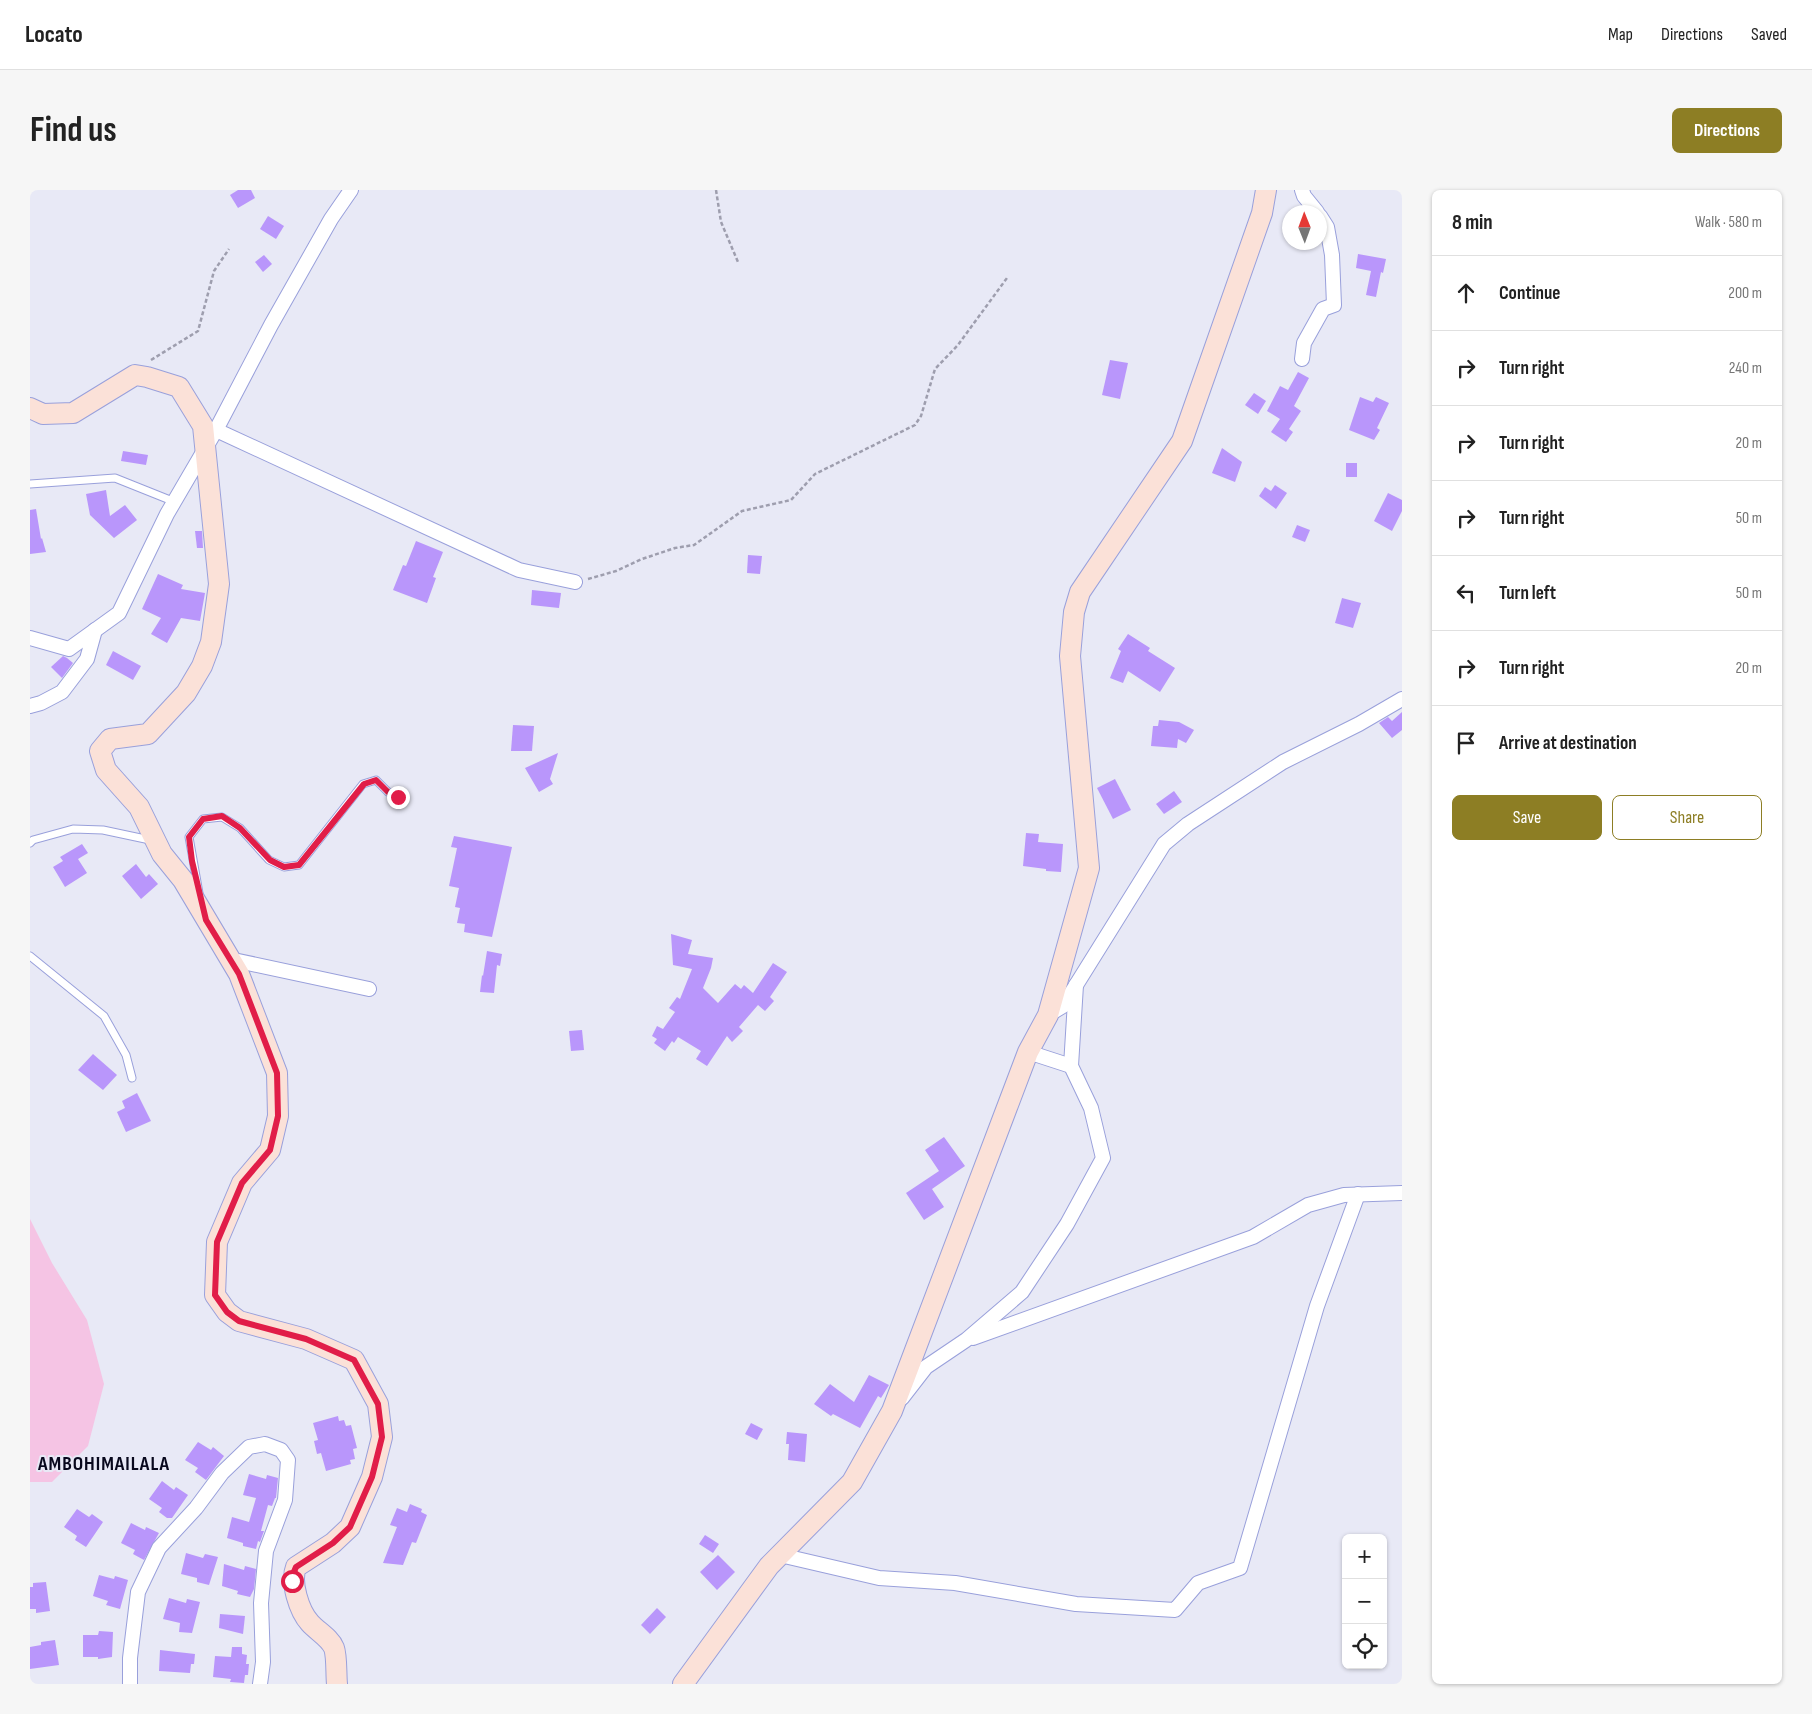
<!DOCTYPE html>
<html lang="en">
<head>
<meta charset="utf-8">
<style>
  body { margin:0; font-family:"Sofia Sans Condensed",sans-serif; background:#f6f6f6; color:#222 }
  .controls { position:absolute; right:15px; bottom:15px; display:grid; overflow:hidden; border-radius:8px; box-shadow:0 1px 4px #0004 }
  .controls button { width:45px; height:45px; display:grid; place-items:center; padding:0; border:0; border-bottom:1px solid #e0e0e0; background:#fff; color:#222; font:25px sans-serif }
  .compass { position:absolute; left:1252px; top:15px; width:45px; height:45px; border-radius:50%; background:#fff; box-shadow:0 1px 4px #0004; rotate:359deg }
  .stop { position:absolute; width:15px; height:15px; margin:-11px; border:4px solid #e11d48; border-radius:50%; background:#fff }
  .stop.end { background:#e11d48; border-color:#fff; box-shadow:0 1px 5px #0008 }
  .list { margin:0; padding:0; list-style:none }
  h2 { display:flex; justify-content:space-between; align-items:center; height:65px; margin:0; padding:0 20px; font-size:21px }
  h2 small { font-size:16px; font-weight:400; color:#767676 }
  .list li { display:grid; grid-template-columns:32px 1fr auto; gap:15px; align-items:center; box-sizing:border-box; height:75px; padding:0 20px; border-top:1px solid #e0e0e0 }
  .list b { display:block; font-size:19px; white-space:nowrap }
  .list em { font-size:16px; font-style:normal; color:#767676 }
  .actions { display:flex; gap:10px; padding:15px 20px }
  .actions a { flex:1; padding:11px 0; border:1px solid #8d7e24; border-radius:8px; text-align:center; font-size:18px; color:#8d7e24 }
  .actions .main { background:#8d7e24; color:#fff }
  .icon { flex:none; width:28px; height:28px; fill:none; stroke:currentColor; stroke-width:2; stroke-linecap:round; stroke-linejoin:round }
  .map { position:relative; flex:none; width:1372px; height:1494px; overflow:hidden; border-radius:8px }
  header { display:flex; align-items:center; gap:30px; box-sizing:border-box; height:70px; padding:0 25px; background:#fff; border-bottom:1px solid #e0e0e0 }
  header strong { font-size:24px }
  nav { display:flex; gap:28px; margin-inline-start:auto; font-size:18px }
  .intro { display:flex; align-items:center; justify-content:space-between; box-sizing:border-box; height:120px; padding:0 30px }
  h1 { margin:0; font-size:35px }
  .button { padding:12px 22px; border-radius:8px; background:#8d7e24; color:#fff; font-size:18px; font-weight:700 }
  main { display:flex; gap:30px; padding:0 30px }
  aside { flex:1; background:#fff; border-radius:8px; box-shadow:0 1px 4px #0004 }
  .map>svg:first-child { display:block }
</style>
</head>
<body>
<header>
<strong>Locato</strong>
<nav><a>Map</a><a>Directions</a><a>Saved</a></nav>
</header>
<div class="intro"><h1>Find us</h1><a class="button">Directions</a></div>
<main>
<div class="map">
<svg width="1372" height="1494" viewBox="0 0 1372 1494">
  <rect width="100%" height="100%" fill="#e8e9f6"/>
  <path fill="#f5c4e4" d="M0,1029L22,1073L57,1130L74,1194L58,1256L22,1292H0Z"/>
  <g fill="#b996fb">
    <path d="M208,0H221L225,8L208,18L200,5Z"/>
    <path d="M238,26L254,36L246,49L230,39Z"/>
    <path d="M1328,64L1356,69L1353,83L1351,82L1346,107L1336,105L1341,81L1326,78Z"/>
    <path d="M234,65L242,74L233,82L225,72Z"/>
    <path d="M1080,170L1098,173L1090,209L1072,205Z"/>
    <path d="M1268,182L1279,188L1264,216L1271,221L1259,239L1263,242L1256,252L1241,242L1250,229L1237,221L1250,196L1258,200Z"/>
    <path d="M1224,203L1236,211L1228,224L1215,215Z"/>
    <path d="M1330,207L1343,212L1346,207L1359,213L1347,238L1350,240L1344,250L1319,240Z"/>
    <path d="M1192,258L1212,272L1205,292L1182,283Z"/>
    <path d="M93,261L118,265L116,275L91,271Z"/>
    <rect x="1316" y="273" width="11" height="14"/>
    <path d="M1245,295L1257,303L1246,319L1229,306L1235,297L1241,301Z"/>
    <path d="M76,300L80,326L95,315L107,330L84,348L60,325L56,304Z"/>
    <path d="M1358,303L1372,310V321L1362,341L1344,331Z"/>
    <path d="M6,319L11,349L12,348L16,362L0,364V320Z"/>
    <path d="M1267,335L1280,340L1275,352L1262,347Z"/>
    <path d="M165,341H172L173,358H167Z"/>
    <path d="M386,351L413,362L403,387L406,388L397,413L363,400L373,375L376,376Z"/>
    <path d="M718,365L732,366L730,384L717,383Z"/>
    <path d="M128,384L153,395L151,399L175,403L170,431L151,428L137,453L121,444L131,428L112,419Z"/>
    <path d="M502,400L531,403L529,418L501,415Z"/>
    <path d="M1312,408L1331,413L1323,438L1305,433Z"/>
    <path d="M1098,444L1120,458L1118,461L1145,478L1130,502L1098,481L1093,493L1080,488L1091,461L1088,459Z"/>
    <path d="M83,461L111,476L103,490L76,475Z"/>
    <path d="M33,466L37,468L43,473L32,488L21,477Z"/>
    <path d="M1372,522V540L1362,548L1349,533L1358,527L1362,531Z"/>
    <path d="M1129,530L1149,532L1164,540L1156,553L1148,549L1147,558L1121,556L1123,536H1128Z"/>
    <path d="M483,535L504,536L502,561H481Z"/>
    <path d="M528,563L520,589L523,594L509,602L495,578Z"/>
    <path d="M1085,589L1101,620L1083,629L1067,598Z"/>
    <path d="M1144,601L1152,612L1134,624L1126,614Z"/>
    <path d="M996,643L1009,644L1008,652L1033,654L1031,682L1016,681V679L993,676Z"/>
    <path d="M424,646L482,657L462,747L434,742L435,734L427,733L430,718L425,717L429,698L419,696L427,658L421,657Z"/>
    <path d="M52,654L58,663L48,669L57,683L35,697L23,677L33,671L30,667Z"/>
    <path d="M106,674L116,687L119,684L128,694L111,709L92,686Z"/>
    <path d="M641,744L662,750L658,764L683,768L681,778L673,798L688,813L705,794L711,799L714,795L723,803L743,773L757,782L740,807L744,811L735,821L728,815L709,837L713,841L702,852L697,846L677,876L666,869L671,861L648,847L644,853L642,851L635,861L624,853L627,849L622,846L627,836L633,839L645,822L639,818L647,807L650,809L662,779L643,775Z"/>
    <path d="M457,761L472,764L470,776L467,775L464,803L450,802L452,785L453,786Z"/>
    <path d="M552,840L554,860L541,861L539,841Z"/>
    <path d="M63,864L87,885L73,900L48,880Z"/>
    <path d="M107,903L121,931L96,942L87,922L95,918L92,911Z"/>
    <path d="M914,947L935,976L902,999L914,1017L894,1030L876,1003L909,981L895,960Z"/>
    <path d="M839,1185L859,1195L851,1208L848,1206L830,1238L803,1224L801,1226L784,1214L800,1194L824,1212Z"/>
    <path d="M308,1226L309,1231L314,1230L316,1236L321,1235L327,1258L323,1259L325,1269L320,1270L321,1274L296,1281L291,1263L287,1264L284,1251L288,1250L283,1233Z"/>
    <path d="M721,1233L733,1239L727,1250L715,1244Z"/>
    <path d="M757,1242L777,1244L775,1272L758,1270L759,1254H756Z"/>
    <path d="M168,1252L181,1260L183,1257L194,1266L176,1290L165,1282L168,1278L155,1270Z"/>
    <path d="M219,1284L236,1289L237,1285L248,1288L246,1308H245L242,1316L238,1315L231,1341H234L230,1352L228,1351L226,1359L213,1356V1353L197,1348L202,1327L219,1332L226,1308L213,1305Z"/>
    <path d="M132,1291L144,1300L146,1297L158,1305L142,1328H137L129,1322L132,1318L119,1309Z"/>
    <path d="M380,1314L392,1319L391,1322L397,1325L386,1353L382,1352L373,1375L353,1373L367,1337L360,1335L367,1318L377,1322Z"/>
    <path d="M47,1319L59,1327L62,1324L73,1332L56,1357L45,1350L47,1346L34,1337Z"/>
    <path d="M101,1333L115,1340L116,1337L129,1343L114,1370L103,1364L105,1360L91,1353Z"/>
    <path d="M675,1345L689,1354L683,1363L669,1354Z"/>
    <path d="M156,1363L173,1368L175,1364L188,1367L179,1395L167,1392V1388L151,1384Z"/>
    <path d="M688,1365L705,1382L687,1400L670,1382Z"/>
    <path d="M194,1374L214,1380L215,1376L226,1379L224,1399L220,1407L207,1404L208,1401L192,1396Z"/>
    <path d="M69,1385L84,1389L85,1386L98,1390L90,1419L76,1415L78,1411L63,1406Z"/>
    <path d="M16,1392L20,1421L6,1423V1419H0V1397H3V1393Z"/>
    <path d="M139,1408L156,1413L157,1409L170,1412L162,1443L149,1442L150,1433L133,1429Z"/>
    <path d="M627,1418L636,1427L620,1444L611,1435Z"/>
    <path d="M190,1424L215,1426L213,1444L189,1438Z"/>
    <path d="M69,1441L83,1442L82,1467L68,1469V1467H53V1445H68Z"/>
    <path d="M25,1450L29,1475L0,1479V1457L11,1455V1452Z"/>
    <path d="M202,1457H212V1464L217,1465L216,1474H219L218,1485H215L214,1493L200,1492L201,1489L183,1487L185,1466L201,1467Z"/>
    <path d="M130,1460L165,1464L164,1474H161L160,1483L129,1481Z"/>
  </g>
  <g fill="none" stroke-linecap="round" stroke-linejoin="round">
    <defs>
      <g id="lane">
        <path d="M0,294L85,288L145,312"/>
        <path d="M0,653L3,650L43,639L73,640L120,650"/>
        <path d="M169,703L159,647L173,629L192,627L210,638L239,670L254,677L269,675L333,594L346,590L358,602L368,607"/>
        <path d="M0,766L74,826L96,865L102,888"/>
      </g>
      <g id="street">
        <path d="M1272,0L1274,6L1287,22"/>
        <path d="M1272,169L1274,153L1293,119L1304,115L1302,65L1297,37L1290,26"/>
        <path d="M186,240L489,380L545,392"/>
        <path d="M0,448L39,459L89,423L137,324L186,240L241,135L301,29L321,0"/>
        <path d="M0,516L11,513L32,502L57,469L65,440"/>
        <path d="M199,769L339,799"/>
        <path d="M1018,825L1033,816L1134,654L1158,634L1253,572L1329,534L1372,509"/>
        <path d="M998,862L1041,876"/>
        <path d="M943,1148L1223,1047L1278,1015L1314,1005L1372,1003"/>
        <path d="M872,1208L896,1177L936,1150L992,1102L1037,1034L1073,968L1061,918L1041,876L1046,795"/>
        <path d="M750,1365L849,1388L925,1393L1046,1414L1145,1420L1168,1393L1210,1378L1287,1116L1328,1004"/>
        <path d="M100,1494V1468L108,1402L129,1358L166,1318L192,1283L219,1257L235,1254L251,1260L258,1270L255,1310L236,1361L231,1413L233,1472L230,1494"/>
      </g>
      <g id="secondary">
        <path d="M0,218L13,224L43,223L105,185L117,187L149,197L173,236L189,394L181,452L172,476L156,503L118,544L80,549L70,561L76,580L109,617L132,664L153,690L209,784L247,883L248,926L240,960L212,993L187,1052L185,1105L197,1122L209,1131L276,1149L324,1170L348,1214L352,1247L342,1287L320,1337L303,1353L266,1377C260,1392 269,1421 280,1433C287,1441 300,1448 304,1458C307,1466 306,1485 307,1494"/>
        <path d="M653,1494L739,1376L822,1292L862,1221L998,862L1018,825L1059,678L1040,466L1044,422L1050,402L1152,251L1232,23L1236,0"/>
      </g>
    </defs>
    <use href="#lane" stroke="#99a0db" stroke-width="9"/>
    <use href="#street" stroke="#99a0db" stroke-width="16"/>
    <use href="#secondary" stroke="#99a0db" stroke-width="22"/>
    <g stroke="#9e9eae" stroke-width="2.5" stroke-dasharray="4 2.5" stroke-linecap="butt">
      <path d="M686,0L691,32L708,72"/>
      <path d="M121,170L168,141L184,81L199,59"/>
      <path d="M558,389L586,381L612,369L645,358L664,355L712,321L761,310L785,284L885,235L891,226L905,179L928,155L977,88"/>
    </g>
    <use href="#lane" stroke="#fff" stroke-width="7"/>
    <use href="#street" stroke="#fff" stroke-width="14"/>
    <use href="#secondary" stroke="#fbe1d8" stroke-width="20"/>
  </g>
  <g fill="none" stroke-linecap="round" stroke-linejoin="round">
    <path stroke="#e11d48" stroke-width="6" d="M262,1391L263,1384L266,1377L303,1353L320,1337L342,1287L352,1247L348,1214L324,1170L276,1149L209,1131L197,1122L185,1105L187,1052L212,993L240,960L248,926L247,883L209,784L176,730L162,671L159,647L173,629L192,626L210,638L240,670L254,677L269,675L334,594L346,590L358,602L368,607"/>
  </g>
  <g text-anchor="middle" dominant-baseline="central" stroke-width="4" stroke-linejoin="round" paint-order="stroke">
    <g font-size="20" font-weight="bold" letter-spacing="1" fill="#08081d" stroke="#e8e9f6">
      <text x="74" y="1274">AMBOHIMAILALA</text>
    </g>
  </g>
</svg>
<div class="controls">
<button>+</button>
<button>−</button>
<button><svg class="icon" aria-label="locate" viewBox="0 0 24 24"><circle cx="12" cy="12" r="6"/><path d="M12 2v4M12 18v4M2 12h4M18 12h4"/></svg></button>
</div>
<svg class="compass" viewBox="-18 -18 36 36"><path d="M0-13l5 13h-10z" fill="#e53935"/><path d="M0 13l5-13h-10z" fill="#767676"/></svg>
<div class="stop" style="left:262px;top:1391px"></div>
<div class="stop end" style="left:368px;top:607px"></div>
</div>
<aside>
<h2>8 min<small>Walk · 580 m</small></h2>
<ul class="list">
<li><svg class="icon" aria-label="ahead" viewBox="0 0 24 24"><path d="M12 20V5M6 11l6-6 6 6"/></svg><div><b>Continue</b></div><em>200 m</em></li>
<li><svg class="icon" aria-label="right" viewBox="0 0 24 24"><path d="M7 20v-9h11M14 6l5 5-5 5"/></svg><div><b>Turn right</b></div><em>240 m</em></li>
<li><svg class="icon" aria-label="right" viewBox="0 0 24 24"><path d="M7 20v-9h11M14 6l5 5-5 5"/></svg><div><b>Turn right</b></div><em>20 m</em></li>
<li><svg class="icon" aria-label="right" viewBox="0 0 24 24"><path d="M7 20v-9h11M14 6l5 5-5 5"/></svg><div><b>Turn right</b></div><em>50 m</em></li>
<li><svg class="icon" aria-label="left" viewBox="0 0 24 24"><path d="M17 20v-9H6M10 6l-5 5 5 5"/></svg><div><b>Turn left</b></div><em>50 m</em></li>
<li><svg class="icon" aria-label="right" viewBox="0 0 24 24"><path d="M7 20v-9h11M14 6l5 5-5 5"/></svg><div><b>Turn right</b></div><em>20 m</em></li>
<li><svg class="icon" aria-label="arrive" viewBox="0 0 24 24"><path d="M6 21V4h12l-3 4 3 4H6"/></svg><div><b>Arrive at destination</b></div></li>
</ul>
<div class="actions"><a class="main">Save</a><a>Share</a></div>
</aside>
</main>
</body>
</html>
